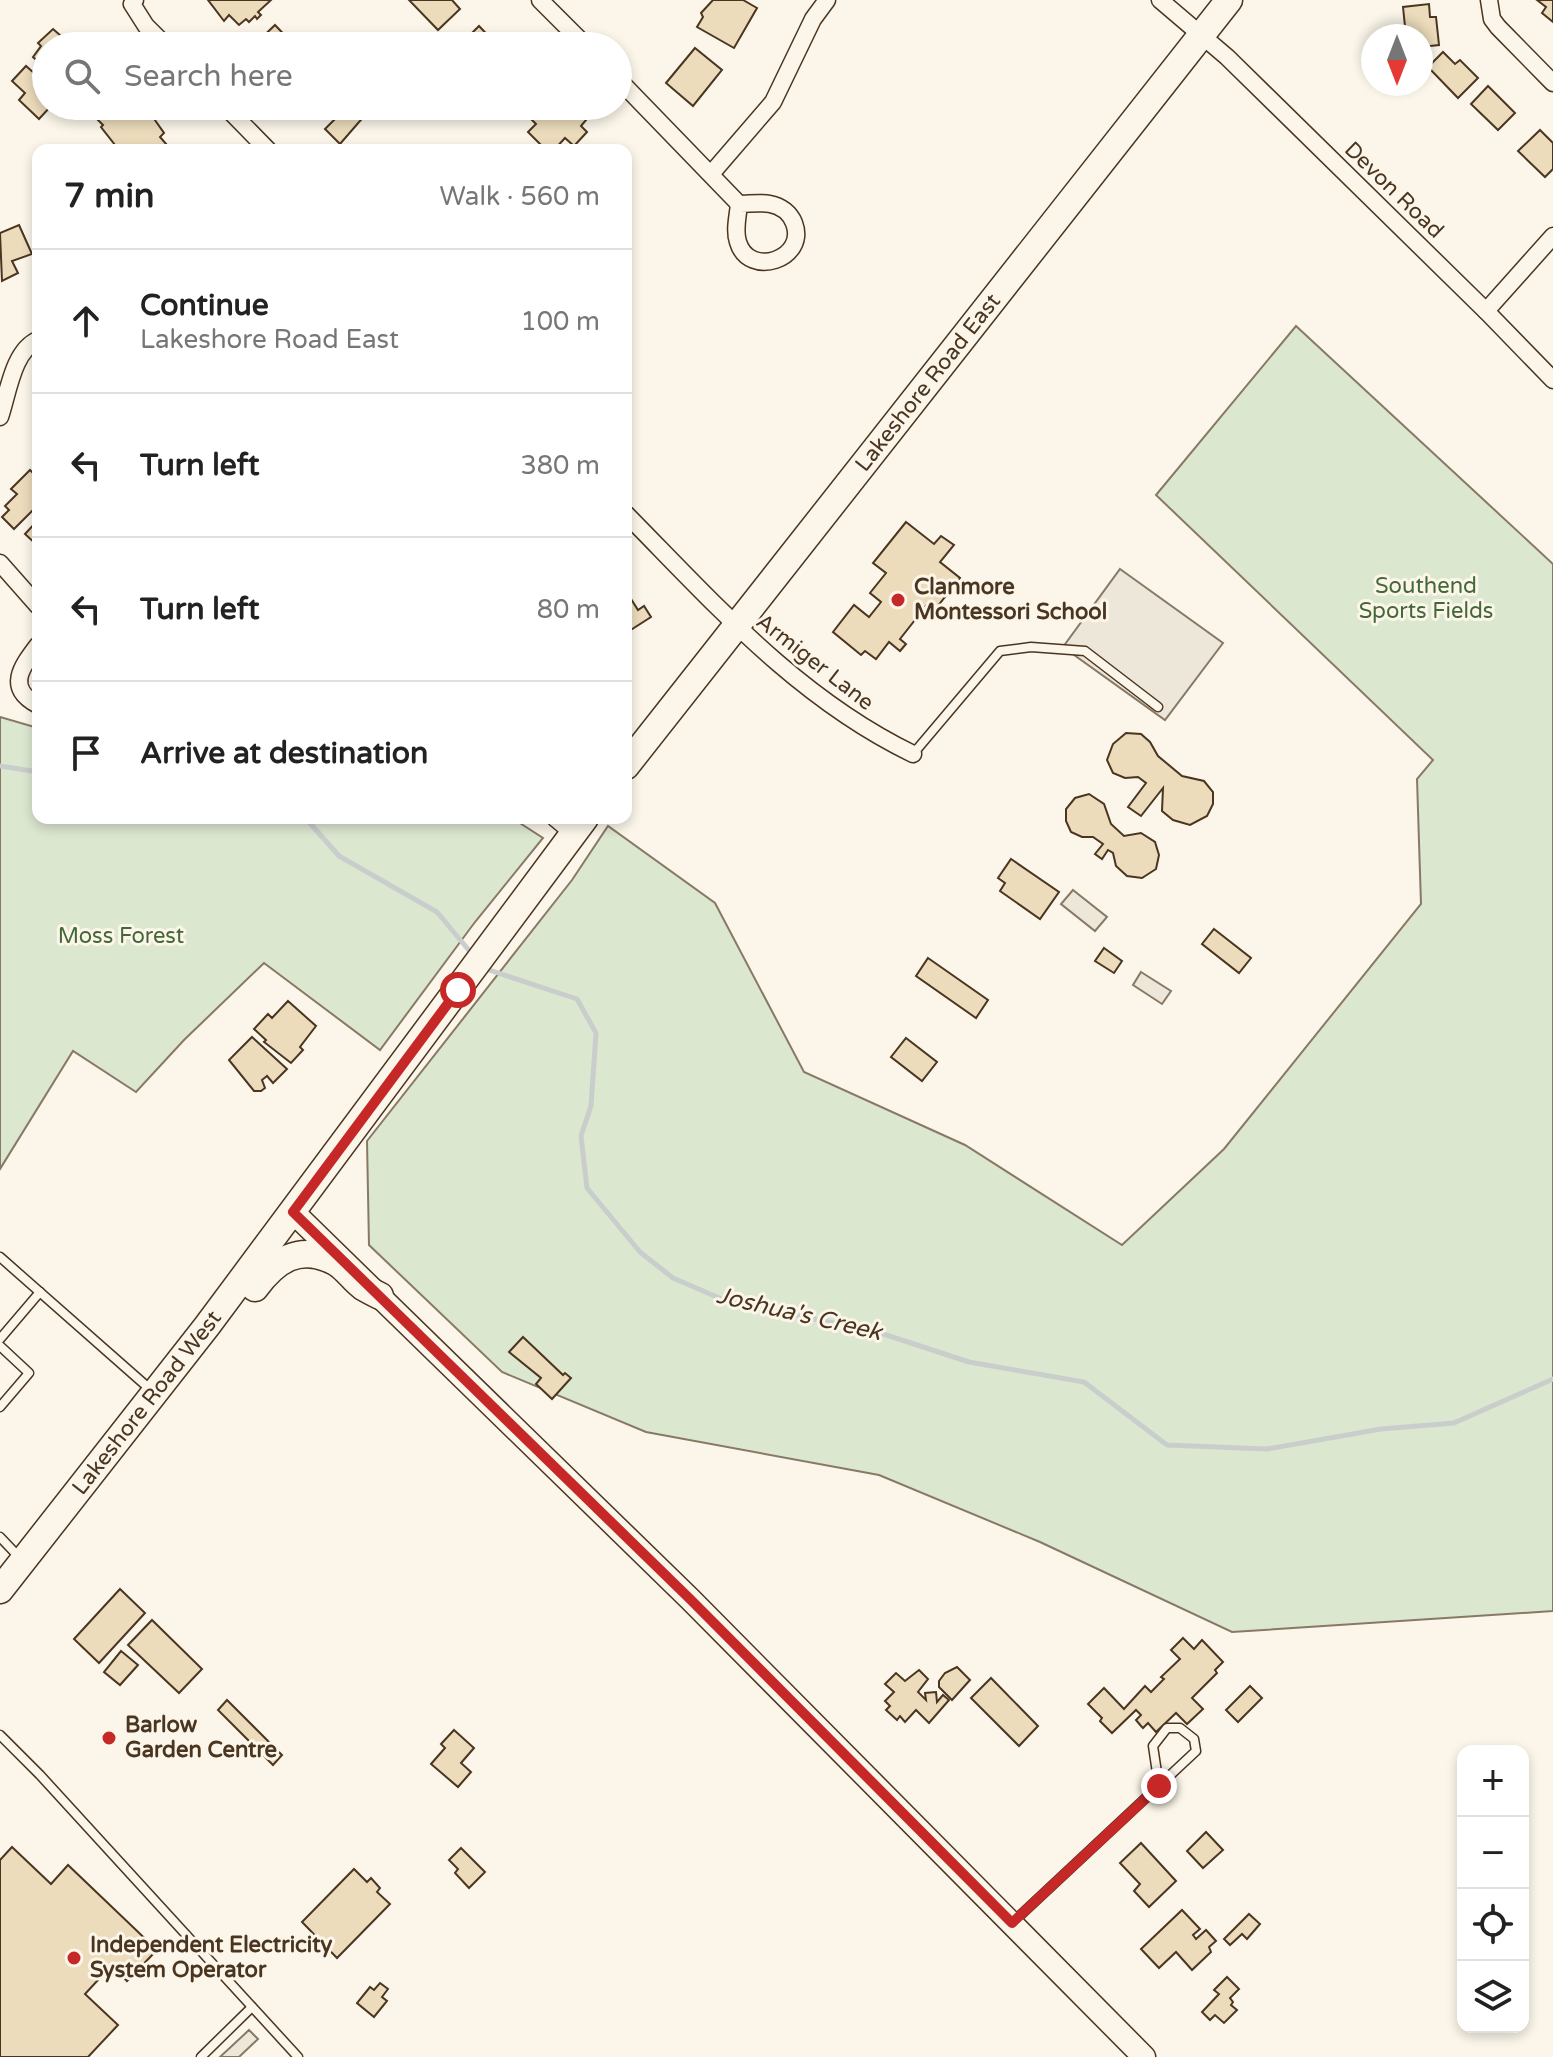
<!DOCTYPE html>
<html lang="en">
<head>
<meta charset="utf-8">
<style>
  body { margin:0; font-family:"Varela Round",sans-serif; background:#f6f6f6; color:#222 }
  .controls { position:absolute; right:24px; bottom:24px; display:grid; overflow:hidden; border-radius:16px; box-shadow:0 4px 12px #0003 }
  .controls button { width:72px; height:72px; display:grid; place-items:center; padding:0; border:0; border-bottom:2px solid #e0e0e0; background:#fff; color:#222; font:40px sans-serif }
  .compass { position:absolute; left:1361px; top:24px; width:72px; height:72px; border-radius:50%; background:#fff; box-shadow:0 4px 12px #0003; rotate:180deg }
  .stop { position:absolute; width:24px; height:24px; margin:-18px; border:6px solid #c62828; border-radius:50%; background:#fff }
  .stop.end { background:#c62828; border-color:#fff; box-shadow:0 2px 8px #0008 }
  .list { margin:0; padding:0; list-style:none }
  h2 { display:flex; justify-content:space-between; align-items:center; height:104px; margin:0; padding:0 32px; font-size:34px }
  h2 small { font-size:26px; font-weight:400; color:#767676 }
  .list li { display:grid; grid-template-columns:52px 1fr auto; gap:24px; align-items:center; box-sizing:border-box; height:144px; padding:0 32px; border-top:2px solid #e0e0e0 }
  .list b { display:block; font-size:30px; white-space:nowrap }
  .list p { margin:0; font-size:26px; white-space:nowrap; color:#767676 }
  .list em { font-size:26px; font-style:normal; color:#767676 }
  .icon { flex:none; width:44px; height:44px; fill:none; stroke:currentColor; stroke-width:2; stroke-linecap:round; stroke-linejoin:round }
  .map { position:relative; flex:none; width:1553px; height:2057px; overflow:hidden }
  .search { position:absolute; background:#fff; box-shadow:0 4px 12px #0003; left:32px; top:32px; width:600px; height:88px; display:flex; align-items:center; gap:20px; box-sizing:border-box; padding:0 28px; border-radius:44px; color:#767676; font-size:30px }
  .panel { position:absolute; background:#fff; box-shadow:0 4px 12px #0003; left:32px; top:144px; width:600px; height:680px; border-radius:16px }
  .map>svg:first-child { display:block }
</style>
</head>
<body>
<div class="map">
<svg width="1553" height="2057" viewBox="0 0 1553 2057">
  <rect width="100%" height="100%" fill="#fbf6e9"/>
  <g fill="#dce7d0" stroke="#887966" stroke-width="2">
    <path d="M1296,326L1553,564V1611L1232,1632L1040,1542L879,1475L646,1432L502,1372L369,1245L367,1141L572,880L608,826L715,903L804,1072L965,1145L1122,1245L1224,1149L1421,904L1417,779L1433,760L1156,495Z"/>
    <path d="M0,717L38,728V818H512L543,838L475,922L380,1050L264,963L184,1040L136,1092L73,1051L0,1169Z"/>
  </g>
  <g fill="#ede7d9" stroke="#887966" stroke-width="2">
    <path d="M1120,569L1223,643L1165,720L1063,647Z"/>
    <path d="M1073,890L1107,917L1095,931L1061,904Z"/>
    <path d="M1141,972L1171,991L1162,1004L1133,985Z"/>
    <path d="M249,2030L258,2039L239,2057H220Z"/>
  </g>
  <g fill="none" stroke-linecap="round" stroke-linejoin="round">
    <g stroke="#c9cecd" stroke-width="5">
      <path d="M0,766L38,772"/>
      <path d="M296,818L308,821L339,856L437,912L472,954"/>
      <path d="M483,968L577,999L596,1033L591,1106L581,1136L587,1188L640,1252L673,1278L731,1303L871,1330L969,1362L1084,1382L1167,1445L1267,1449L1381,1429L1454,1423L1553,1379"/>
    </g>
  </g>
  <g fill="#ecdcbc" stroke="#4a3520" stroke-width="2">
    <path d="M208,0H271L258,12L261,15L257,19L255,16L249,22L246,19L239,25L229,15L224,21Z"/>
    <path d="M409,0H452L460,9L438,30Z"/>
    <path d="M713,0H743L757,8L734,48L697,27L703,17L701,13Z"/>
    <path d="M1537,0H1553V22L1542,13L1546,7Z"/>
    <path d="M1429,4L1430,17H1436L1439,45L1421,47V36H1406L1403,7Z"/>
    <path d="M275,25L295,46H253Z"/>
    <path d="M479,26L498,46H459Z"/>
    <path d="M53,29L70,44L72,42L77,46H46V106H51L39,119L19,100L25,93L12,81L26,66L35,74L43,66L33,57L41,46L38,43Z"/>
    <path d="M695,48L722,70L693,106L666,83Z"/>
    <path d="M1443,52L1455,64L1460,60L1478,78L1458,98L1428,67Z"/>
    <path d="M1488,86L1515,113L1498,130L1471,104Z"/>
    <path d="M97,106H145L164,133L160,137L167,145L165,150H119L101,127L103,125L92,114Z"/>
    <path d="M313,106H358L366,114L340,144L325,129L337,117L325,107L319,112Z"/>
    <path d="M534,106H572L586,120L581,126L587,132L574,146L565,138L554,150H546L528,132L536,124L526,114Z"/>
    <path d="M1540,130L1553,143V169L1545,177L1518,151Z"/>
    <path d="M19,225L32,254L12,261L18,273L2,281L0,233Z"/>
    <path d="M30,470L38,478V505L14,529L2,517L9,510L5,506L17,494L11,489Z"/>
    <path d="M38,520V546L25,534Z"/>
    <path d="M906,522L934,544L941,536L954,545L940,562L960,578L933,612L926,606L900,639L906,644L900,651L889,642L876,659L865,651L861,655L833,632L854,605L869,617L881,602L870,593L886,573L873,563Z"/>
    <path d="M626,591L638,610L644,606L651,617L626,633Z"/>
    <path d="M1126,733L1141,734L1150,742L1158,756L1182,776L1204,781L1213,792V804L1207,816L1190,825L1173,820L1162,811L1163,788L1141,816L1128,807L1146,783L1138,777L1125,778L1113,773L1107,760L1113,744Z"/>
    <path d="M1089,794L1104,804L1111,824L1124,836L1141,833L1155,842L1159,855L1156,869L1142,878L1127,876L1116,866L1113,853L1108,850L1102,859L1095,854L1103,844L1093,837H1082L1071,832L1066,821V809L1075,798Z"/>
    <path d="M1011,859L1059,892L1040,919L1000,891L1005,883L998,878Z"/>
    <path d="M1214,929L1251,958L1239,973L1202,944Z"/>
    <path d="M1104,948L1122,961L1114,973L1095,961Z"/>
    <path d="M928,958L988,1000L976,1018L916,976Z"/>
    <path d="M288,1001L316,1026L300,1047L303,1050L291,1063L264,1042L266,1040L254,1029L268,1014L272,1018Z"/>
    <path d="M252,1037L287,1069L273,1083L267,1076L262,1080L265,1088L261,1091H254L229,1060Z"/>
    <path d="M906,1038L937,1062L922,1081L891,1057Z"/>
    <path d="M523,1337L563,1375L565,1373L571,1378L552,1399L536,1384L541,1378L509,1352Z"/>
    <path d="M120,1589L145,1613L99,1663L74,1639Z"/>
    <path d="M152,1620L202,1669L179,1693L128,1645Z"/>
    <path d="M1183,1638L1194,1649L1202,1640L1223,1662L1215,1670L1217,1673L1192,1698L1203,1709L1187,1724L1176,1713L1156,1732L1148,1723L1143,1728L1141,1726L1136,1720L1141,1715L1136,1710L1112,1733L1100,1721L1102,1718L1088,1704L1104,1688L1124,1709L1145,1686L1151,1692L1164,1679L1161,1677L1180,1659L1171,1650Z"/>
    <path d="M121,1651L138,1665L120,1685L104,1672Z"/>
    <path d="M957,1667L970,1680L952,1700L939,1687V1681L945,1673Z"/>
    <path d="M919,1670L928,1679L918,1692L926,1700L925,1693L936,1692L937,1702L943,1695L949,1700L929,1723L916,1710L905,1722L900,1716L897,1720L886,1710L890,1706L885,1701L894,1692L885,1684L896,1673L905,1681Z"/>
    <path d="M991,1678L1038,1726L1019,1746L971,1698Z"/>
    <path d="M1250,1686L1262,1698L1238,1722L1226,1710Z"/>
    <path d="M227,1700L282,1755L273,1765L218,1710Z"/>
    <path d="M454,1730L474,1748L461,1763L471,1772L458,1787L431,1764L445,1748L441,1744Z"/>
    <path d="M1206,1832L1223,1850L1203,1868L1187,1851Z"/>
    <path d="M1141,1843L1176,1881L1149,1907L1134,1891L1140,1884L1120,1863Z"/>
    <path d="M12,1847L51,1884L68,1865L157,1950L127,1981L111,1966L85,1994L118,2025L88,2057H0V1860Z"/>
    <path d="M461,1848L485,1872L469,1888L455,1873L458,1869L449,1860Z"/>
    <path d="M354,1869L367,1882L371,1878L380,1888L377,1892L390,1904L337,1958L302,1922Z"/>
    <path d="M1182,1910L1200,1929L1193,1935L1196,1939L1206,1930L1216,1941L1209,1947L1211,1952L1192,1970L1176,1952L1159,1968L1141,1949Z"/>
    <path d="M1249,1914L1260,1924L1247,1939L1242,1934L1230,1945L1224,1939Z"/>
    <path d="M1227,1977L1239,1989L1230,1998L1233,2002L1231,2005L1237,2010L1224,2023L1215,2015L1210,2020L1202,2012L1219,1994L1214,1990Z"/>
    <path d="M380,1983L388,1989L382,1997L387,2001L374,2017L357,2003L370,1987L374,1990Z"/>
  </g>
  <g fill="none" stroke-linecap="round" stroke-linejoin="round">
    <defs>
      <g id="lane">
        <path d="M913,754L1000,651L1031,647L1085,651L1158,707"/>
        <path d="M0,1257L151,1390"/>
        <path d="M0,1339L40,1292"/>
        <path d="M0,1346L29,1373L0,1407"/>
        <path d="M0,1537L19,1557"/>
        <path d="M0,1735L40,1775L298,2057"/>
        <path d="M1012,1923C1074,1865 1135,1808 1196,1751L1194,1739L1180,1728H1167L1153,1746L1159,1786"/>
        <path d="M201,2057L252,2007"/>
      </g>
      <g id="street">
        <path d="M135,0L132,4L146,26L166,46"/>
        <path d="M540,0L586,46"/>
        <path d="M1160,0L1227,57L1486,311L1553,380"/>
        <path d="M1489,0L1492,19L1498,27L1553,83"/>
        <path d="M618,79L739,204"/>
        <path d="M225,106L268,150"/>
        <path d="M711,174L773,102L813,19L827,0"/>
        <path d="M739,204C749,204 760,202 770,204C781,206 790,213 794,223C808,259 749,279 738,242C734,230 738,216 739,204Z"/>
        <path d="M1486,311L1553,236"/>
        <path d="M0,417C8,394 13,350 38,340"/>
        <path d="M626,514C714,603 797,698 913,754"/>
        <path d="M0,563L38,606"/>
        <path d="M38,645C22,666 5,688 38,705"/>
        <path d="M555,818L573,833"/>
      </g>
      <path id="secondary" d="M293,1212L690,1599L1144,2057"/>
      <g id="primary">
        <path id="s1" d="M626,766L1229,0"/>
        <path d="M255,1288C275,1261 299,1243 335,1262C346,1268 353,1280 363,1287C368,1290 374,1293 380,1296"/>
        <path id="s2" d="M0,1590L207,1326L585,818"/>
      </g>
    </defs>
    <use href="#lane" stroke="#4a3520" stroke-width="11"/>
    <use href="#street" stroke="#4a3520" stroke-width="19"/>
    <use href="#secondary" stroke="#4a3520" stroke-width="25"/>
    <use href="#primary" stroke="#4a3520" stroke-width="29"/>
    <use href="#lane" stroke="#fbf6e9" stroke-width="8"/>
    <use href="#street" stroke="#fbf6e9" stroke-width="16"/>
    <use href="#secondary" stroke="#fbf6e9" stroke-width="22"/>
    <use href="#primary" stroke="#fbf6e9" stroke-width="26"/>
  </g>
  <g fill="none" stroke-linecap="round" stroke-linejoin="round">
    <path stroke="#c62828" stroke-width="10" d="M458,990L293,1212L690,1599L1012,1923L1159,1786"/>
  </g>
  <g fill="#c62828" stroke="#fbf6e9" stroke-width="3">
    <circle cx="898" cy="600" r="8"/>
    <circle cx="109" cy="1738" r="8"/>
    <circle cx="74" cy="1958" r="8"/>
  </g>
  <g text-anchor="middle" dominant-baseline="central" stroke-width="6" stroke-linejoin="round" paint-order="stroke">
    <g font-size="22" fill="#4a3520" stroke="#fbf6e9">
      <text transform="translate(1394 190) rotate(44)">Devon Road</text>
      <text stroke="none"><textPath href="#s1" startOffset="488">Lakeshore Road East</textPath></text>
      <text transform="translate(815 662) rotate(38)">Armiger Lane</text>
      <text stroke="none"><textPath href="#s2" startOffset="238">Lakeshore Road West</textPath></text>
    </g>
    <g font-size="22" fill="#436837" stroke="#fbf6e9">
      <text x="1426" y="586">Southend<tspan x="1426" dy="25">Sports Fields</tspan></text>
      <text x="121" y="936">Moss Forest</text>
    </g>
    <g font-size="22" font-weight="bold" fill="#4a3520" stroke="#fbf6e9" text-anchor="start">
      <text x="914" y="587">Clanmore<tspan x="914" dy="25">Montessori School</tspan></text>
      <text x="125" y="1725">Barlow<tspan x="125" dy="25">Garden Centre</tspan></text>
      <text x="90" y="1945">Independent Electricity<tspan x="90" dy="25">System Operator</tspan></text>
    </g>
    <g font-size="24" font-style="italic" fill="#4a3520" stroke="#fbf6e9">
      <text transform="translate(799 1314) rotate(13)">Joshua's Creek</text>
    </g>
  </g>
</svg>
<div class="controls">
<button>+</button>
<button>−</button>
<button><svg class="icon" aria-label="locate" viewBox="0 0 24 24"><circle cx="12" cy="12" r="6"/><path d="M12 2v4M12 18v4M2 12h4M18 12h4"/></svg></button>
<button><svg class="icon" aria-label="layers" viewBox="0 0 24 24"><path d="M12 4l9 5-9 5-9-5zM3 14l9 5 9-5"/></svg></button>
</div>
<svg class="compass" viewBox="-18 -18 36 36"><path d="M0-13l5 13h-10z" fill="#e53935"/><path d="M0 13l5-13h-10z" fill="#767676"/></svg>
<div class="stop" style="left:458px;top:990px"></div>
<div class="stop end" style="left:1159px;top:1786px"></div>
<div class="search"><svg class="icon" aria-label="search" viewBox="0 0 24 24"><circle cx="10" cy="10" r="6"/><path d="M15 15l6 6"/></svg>Search here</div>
<section class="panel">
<h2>7 min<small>Walk · 560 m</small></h2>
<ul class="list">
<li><svg class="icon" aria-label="ahead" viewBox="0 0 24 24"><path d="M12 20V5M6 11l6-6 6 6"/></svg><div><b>Continue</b><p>Lakeshore Road East</p></div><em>100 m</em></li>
<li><svg class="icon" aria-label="left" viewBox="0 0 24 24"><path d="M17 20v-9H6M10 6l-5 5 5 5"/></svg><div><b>Turn left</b></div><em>380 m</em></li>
<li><svg class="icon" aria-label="left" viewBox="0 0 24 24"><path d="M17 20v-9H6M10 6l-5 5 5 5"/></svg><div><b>Turn left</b></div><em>80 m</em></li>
<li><svg class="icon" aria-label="arrive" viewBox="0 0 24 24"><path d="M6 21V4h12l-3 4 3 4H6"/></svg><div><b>Arrive at destination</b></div></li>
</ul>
</section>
</div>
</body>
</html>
